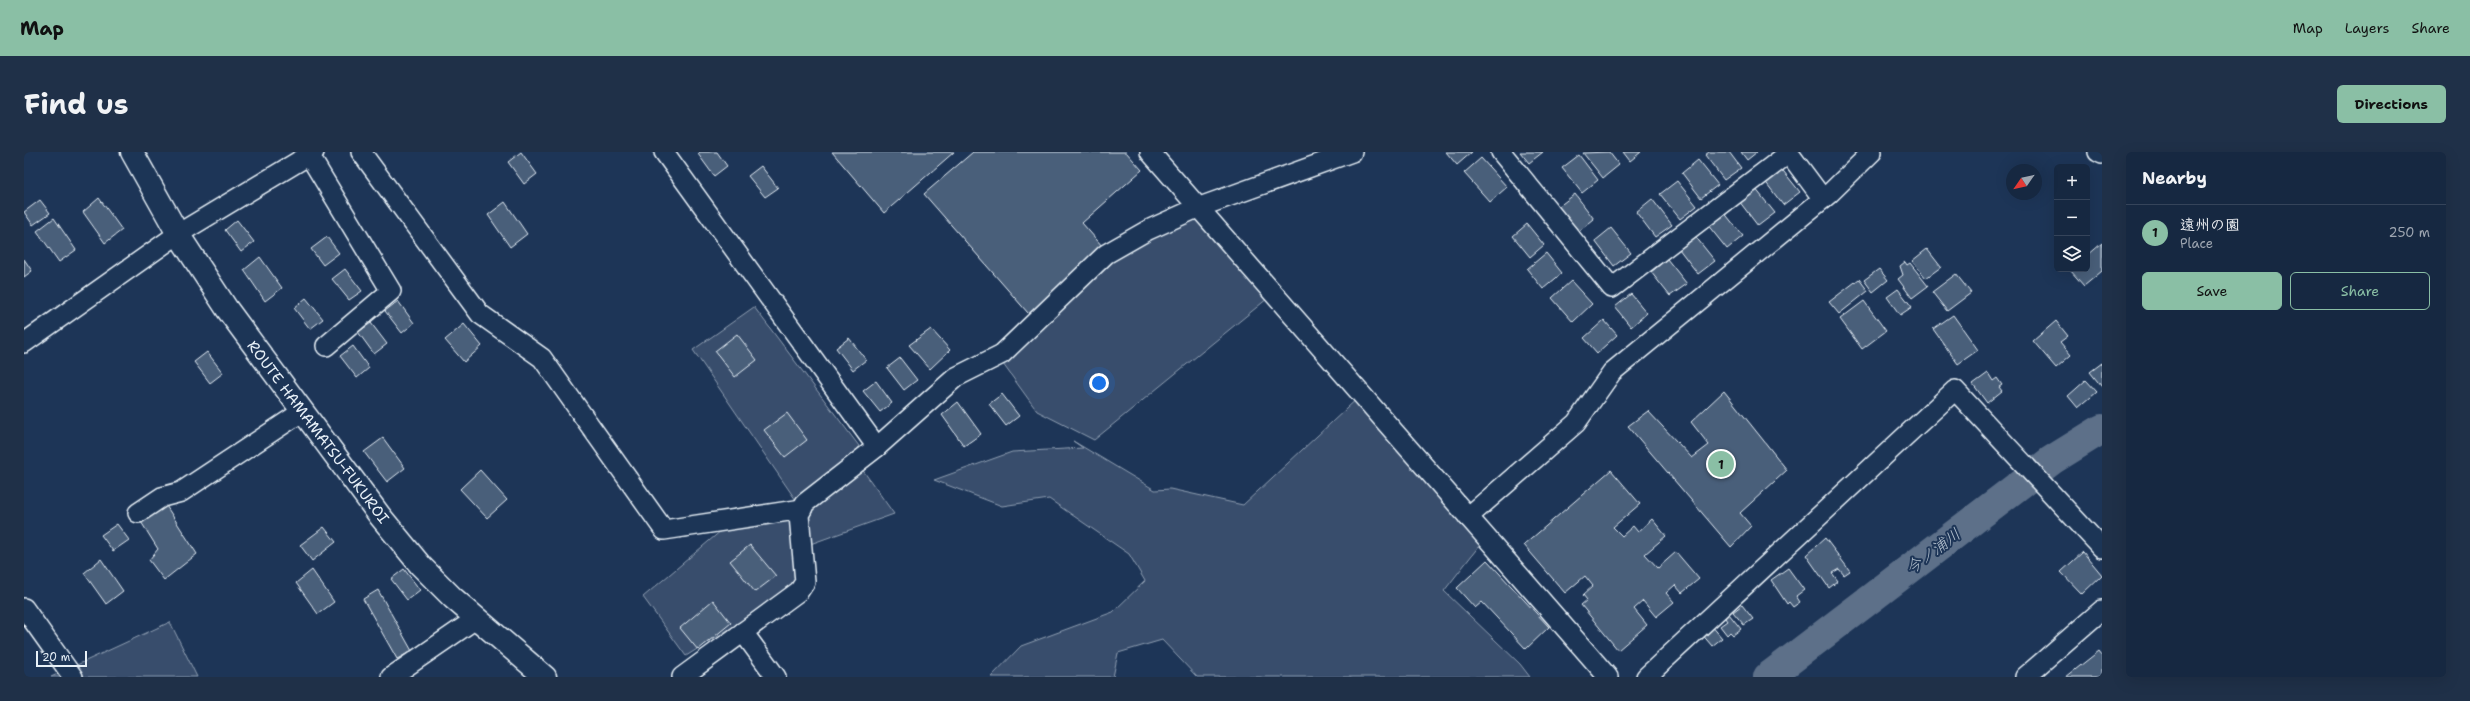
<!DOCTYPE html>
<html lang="en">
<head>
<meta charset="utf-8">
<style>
  body { margin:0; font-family:"Shantell Sans","Klee One",sans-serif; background:#1f3048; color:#f1f3f6 }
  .controls { position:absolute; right:12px; top:12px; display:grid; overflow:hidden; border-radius:6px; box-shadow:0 4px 16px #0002 }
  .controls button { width:36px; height:36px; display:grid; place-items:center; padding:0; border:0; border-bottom:1px solid #35445a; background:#162841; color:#f1f3f6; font:20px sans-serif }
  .compass { position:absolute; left:1982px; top:12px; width:36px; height:36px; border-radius:50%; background:#162841; box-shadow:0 4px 16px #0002; rotate:236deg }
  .scale { position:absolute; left:12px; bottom:10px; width:51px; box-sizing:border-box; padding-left:4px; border:2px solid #e8f1f8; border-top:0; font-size:11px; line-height:14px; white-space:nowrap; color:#e8f1f8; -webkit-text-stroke:3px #1d3557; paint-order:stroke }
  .you { position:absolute; left:1075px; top:231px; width:14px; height:14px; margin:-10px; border:3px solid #fff; border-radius:50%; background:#1a73e8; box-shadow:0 0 0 6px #1a73e833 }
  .badge { display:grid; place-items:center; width:26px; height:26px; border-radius:50%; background:#8abfa5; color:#111; font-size:13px; font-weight:700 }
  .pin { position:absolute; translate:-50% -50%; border:2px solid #fff; box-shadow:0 1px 4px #0006 }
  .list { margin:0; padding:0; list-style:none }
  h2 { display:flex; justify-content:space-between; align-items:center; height:52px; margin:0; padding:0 16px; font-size:17px }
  h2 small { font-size:13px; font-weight:400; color:#9ea6b1 }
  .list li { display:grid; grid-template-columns:26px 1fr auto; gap:12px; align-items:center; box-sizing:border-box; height:56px; padding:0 16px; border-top:1px solid #35445a }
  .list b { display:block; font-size:15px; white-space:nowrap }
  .list p { margin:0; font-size:13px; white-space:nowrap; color:#9ea6b1 }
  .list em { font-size:13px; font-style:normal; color:#9ea6b1 }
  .actions { display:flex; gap:8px; padding:12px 16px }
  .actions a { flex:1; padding:9px 0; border:1px solid #8abfa5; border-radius:6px; text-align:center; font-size:14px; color:#8abfa5 }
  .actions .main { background:#8abfa5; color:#111 }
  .icon { flex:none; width:22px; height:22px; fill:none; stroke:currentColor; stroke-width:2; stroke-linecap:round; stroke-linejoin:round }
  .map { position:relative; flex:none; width:2078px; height:525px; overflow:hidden; border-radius:6px }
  header { display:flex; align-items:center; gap:24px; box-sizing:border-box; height:56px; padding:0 20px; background:#8abfa5; color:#111 }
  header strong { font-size:19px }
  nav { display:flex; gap:22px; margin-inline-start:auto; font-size:14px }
  .intro { display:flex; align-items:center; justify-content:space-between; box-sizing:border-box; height:96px; padding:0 24px }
  h1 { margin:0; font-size:28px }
  .button { padding:10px 18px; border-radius:6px; background:#8abfa5; color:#111; font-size:14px; font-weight:700 }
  main { display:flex; gap:24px; padding:0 24px }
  aside { flex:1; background:#162841; border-radius:6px; box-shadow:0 4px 16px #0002 }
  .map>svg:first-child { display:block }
</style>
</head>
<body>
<header>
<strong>Map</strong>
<nav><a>Map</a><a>Layers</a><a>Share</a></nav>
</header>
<div class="intro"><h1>Find us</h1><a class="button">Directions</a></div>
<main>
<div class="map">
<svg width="2078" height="525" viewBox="0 0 2078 525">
  <rect width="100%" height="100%" fill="#1d3557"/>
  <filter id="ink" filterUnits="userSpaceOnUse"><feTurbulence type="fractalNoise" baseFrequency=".025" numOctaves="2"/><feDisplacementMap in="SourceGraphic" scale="8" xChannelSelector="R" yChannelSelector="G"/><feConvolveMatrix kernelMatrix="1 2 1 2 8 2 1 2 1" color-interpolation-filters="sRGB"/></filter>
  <g filter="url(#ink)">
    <g fill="#374d6c" stroke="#909fb2">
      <path d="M1173,56L1249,142L1070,288L1013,259L979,212L1082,102Z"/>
      <path d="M730,155L835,294L833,310L870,362L778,395L781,430L662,504L619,445L711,367L778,357L669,198Z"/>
      <path d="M1337,243L1462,385L1420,439L1496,512L1506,525H1173L1138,488L1094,501L1089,525H967L997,494L1089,460L1121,429L1105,402L1025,347L978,354L910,328L988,300L1059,296L1049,289L1131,338L1146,337L1219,353Z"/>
      <path d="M146,470L173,525H27Z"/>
    </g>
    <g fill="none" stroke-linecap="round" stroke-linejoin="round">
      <path stroke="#5d7089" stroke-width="30" d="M1744,525L2028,308L2078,277"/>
    </g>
    <g fill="#495e7a" stroke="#e8f1f8">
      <path d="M497,0L513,22L500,32L484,10Z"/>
      <path d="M676,0H693L703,14L690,24L674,2Z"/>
      <path d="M808,0H930L860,61Z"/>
      <path d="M949,0H1102L1118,18L1058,71L1086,103L1011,169L900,42Z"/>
      <path d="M1422,0H1448L1433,13Z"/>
      <path d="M1496,0H1519L1505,11Z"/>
      <path d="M1585,0L1595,13L1579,26L1559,1Z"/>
      <path d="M1599,0H1617L1606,9Z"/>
      <path d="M1685,0H1705L1717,16L1700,28L1681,3Z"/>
      <path d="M1717,0H1733L1723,8Z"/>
      <path d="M1555,3L1574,28L1558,41L1538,16Z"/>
      <path d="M1457,6L1483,35L1466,50L1440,21Z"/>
      <path d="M1674,8L1694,33L1677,46L1658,21Z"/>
      <path d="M737,14L754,36L741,45L724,24Z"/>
      <path d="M1756,15L1776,40L1759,53L1740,28Z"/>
      <path d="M1653,29L1673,54L1656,67L1636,42Z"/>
      <path d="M1731,36L1751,61L1734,74L1715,49Z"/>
      <path d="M1551,42L1570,67L1554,80L1534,55Z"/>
      <path d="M75,46L98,78L81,91L59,60Z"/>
      <path d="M1628,47L1648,73L1631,85L1612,60Z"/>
      <path d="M16,48L26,61L9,73L0,60Z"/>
      <path d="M481,50L503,82L486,95L464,63Z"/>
      <path d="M1699,59L1719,84L1703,97L1683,72Z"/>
      <path d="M30,66L52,98L35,110L13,79Z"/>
      <path d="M213,68L230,90L217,100L201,78Z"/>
      <path d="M1503,72L1520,93L1506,105L1489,84Z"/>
      <path d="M1587,76L1607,101L1590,114L1571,89Z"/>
      <path d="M1671,84L1691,109L1674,122L1655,97Z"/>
      <path d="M303,85L315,101L299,113L287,97Z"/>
      <path d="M2078,91V119L2060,134L2046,118L2063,117V104Z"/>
      <path d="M1903,97L1917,115L1902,126L1888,109Z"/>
      <path d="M1522,101L1538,121L1519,137L1503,117Z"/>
      <path d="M236,105L258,136L241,149L220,118Z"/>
      <path d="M0,107L8,119L0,125Z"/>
      <path d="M1643,107L1663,132L1646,144L1627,120Z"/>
      <path d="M1881,110L1883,113L1886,111L1904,134L1888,146L1874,127L1879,123L1876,114Z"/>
      <path d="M321,117L338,139L325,148L308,127Z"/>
      <path d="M1855,117L1864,128L1849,140L1840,128Z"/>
      <path d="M1932,122L1947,141L1923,159L1908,140Z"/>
      <path d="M1835,127L1844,139L1815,162L1805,150Z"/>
      <path d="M1547,129L1568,152L1549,170L1528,146Z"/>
      <path d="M1874,137L1888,155L1876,163L1863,145Z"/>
      <path d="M1607,142L1623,161L1607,175L1591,155Z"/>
      <path d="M282,146L299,167L286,177L270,156Z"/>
      <path d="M374,149L390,171L378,181L361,159Z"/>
      <path d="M1840,149L1862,179L1838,197L1816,167Z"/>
      <path d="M1929,163L1954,198L1934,212L1909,177Z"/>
      <path d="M1580,168L1593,183L1573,201L1560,186Z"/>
      <path d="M2032,169L2044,184L2036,190L2047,203L2032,216L2009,189Z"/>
      <path d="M347,171L363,192L350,202L334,180Z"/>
      <path d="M440,172L458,194L440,210L421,188Z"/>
      <path d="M907,177L926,198L906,217L885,193Z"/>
      <path d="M713,182L733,208L711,225L691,199Z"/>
      <path d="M825,186L842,208L829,218L812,196Z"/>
      <path d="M329,194L345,216L333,226L316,204Z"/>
      <path d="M183,200L199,221L186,231L170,210Z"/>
      <path d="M876,206L893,228L880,238L863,216Z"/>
      <path d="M2078,211V235L2066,220Z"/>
      <path d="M1964,221L1969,229L1973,226L1978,233L1975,235L1978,239L1963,251L1949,232Z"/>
      <path d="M2062,228L2073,240L2054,256L2044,244Z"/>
      <path d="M852,229L868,251L856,260L839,239Z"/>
      <path d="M1700,239L1763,318L1716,361L1727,374L1707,395L1604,274L1624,259L1668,306L1685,293L1667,270Z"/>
      <path d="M978,242L995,264L982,274L965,252Z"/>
      <path d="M934,250L957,282L940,294L918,263Z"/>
      <path d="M763,261L783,288L761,305L740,278Z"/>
      <path d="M359,286L381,316L363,330L340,300Z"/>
      <path d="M456,318L483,348L463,366L436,337Z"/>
      <path d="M1587,318L1616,352L1589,375L1598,384L1609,374L1614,380L1628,367L1642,384L1621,402L1634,416L1652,400L1675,427L1658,441L1651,433L1642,441L1650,450L1632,465L1619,449L1610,457L1623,473L1594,498L1557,453L1563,448L1559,443L1569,434L1561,424L1541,441L1500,393Z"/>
      <path d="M139,349L173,402L140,428L125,408L134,397L114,365Z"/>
      <path d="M93,372L105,388L89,399L77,383Z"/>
      <path d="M300,375L312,390L288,409L276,393Z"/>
      <path d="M1801,386L1826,419L1820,423L1815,417L1808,421L1814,429L1805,436L1782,403Z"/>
      <path d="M726,393L752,424L731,440L706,409Z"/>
      <path d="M2059,400L2078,423L2058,442L2037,420Z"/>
      <path d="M77,407L99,439L82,452L60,421Z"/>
      <path d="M1463,408L1525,475L1502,497L1458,450L1451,456L1433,436Z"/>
      <path d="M1764,416L1780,438L1772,444L1776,450L1769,455L1765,450L1763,452L1747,428Z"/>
      <path d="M380,417L396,438L383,448L367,427Z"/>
      <path d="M288,418L310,450L294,462L272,431Z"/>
      <path d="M354,438L388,499L373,507L339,447Z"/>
      <path d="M689,448L707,471L674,498L656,476Z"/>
      <path d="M1718,453L1729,467L1720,473L1709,460Z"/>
      <path d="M1705,462L1717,477L1709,483L1706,480L1703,483L1696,474L1703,469L1701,466Z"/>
      <path d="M1687,473L1698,486L1688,494L1677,481Z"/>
      <path d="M2075,499L2078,503V525H2042Z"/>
    </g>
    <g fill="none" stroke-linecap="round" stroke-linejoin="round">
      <defs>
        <g id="minor">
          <path d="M337,0L456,162L518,206L640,378L778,357"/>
          <path d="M640,0L853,295"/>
          <path d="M1126,0L1584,525"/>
          <path d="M1477,0L1588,136L1765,1"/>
          <path d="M1764,0L1799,47"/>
          <path d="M2074,0L2078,2"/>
          <path d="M285,3L367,139L302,194"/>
          <path d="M0,191L154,82L290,0"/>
          <path d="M114,361L138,345L157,340L279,259"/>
          <path d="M1444,365L1552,271L1588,220L1805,42L1848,0"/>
          <path d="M0,456L49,525"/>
          <path d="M719,480L752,525"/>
          <path d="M367,525L453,466"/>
          <path d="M658,525L775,439L781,430L775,363L781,351L853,295L932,225L978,202L1082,102L1124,78L1173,56L1328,0"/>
          <path d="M1622,525L1931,238L2078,396"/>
          <path d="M2001,525L2078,458"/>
        </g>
        <path id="major" d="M108,0L154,82L203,157L356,364L397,414L429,446L521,525"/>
      </defs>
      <use href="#minor" stroke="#e8f1f8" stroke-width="22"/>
      <use href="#major" stroke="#e8f1f8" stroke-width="25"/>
      <use href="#minor" stroke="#1d3557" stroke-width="19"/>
      <use href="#major" stroke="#1d3557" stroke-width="22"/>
    </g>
  </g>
  <g text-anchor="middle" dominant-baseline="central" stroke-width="4" stroke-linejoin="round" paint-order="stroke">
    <g font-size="15" fill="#e8f1f8" stroke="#1d3557">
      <text transform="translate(294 280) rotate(53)">ROUTE HAMAMATSU-FUKUROI</text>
    </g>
    <g font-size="16" font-style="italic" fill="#b7c4d1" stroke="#1d3557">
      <text transform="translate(1909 399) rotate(-37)">今ノ浦川</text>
    </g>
  </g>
</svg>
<div class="controls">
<button>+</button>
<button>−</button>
<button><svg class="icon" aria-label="layers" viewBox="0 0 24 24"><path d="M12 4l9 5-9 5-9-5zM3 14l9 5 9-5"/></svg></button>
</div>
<svg class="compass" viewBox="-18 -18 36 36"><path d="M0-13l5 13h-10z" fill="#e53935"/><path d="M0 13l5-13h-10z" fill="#9ea6b1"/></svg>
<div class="scale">20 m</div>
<div class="you"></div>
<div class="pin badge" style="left:1697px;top:312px">1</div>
</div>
<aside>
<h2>Nearby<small></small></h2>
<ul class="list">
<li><span class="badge">1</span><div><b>遠州の園</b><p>Place</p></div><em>250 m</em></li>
</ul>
<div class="actions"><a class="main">Save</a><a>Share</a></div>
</aside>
</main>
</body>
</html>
